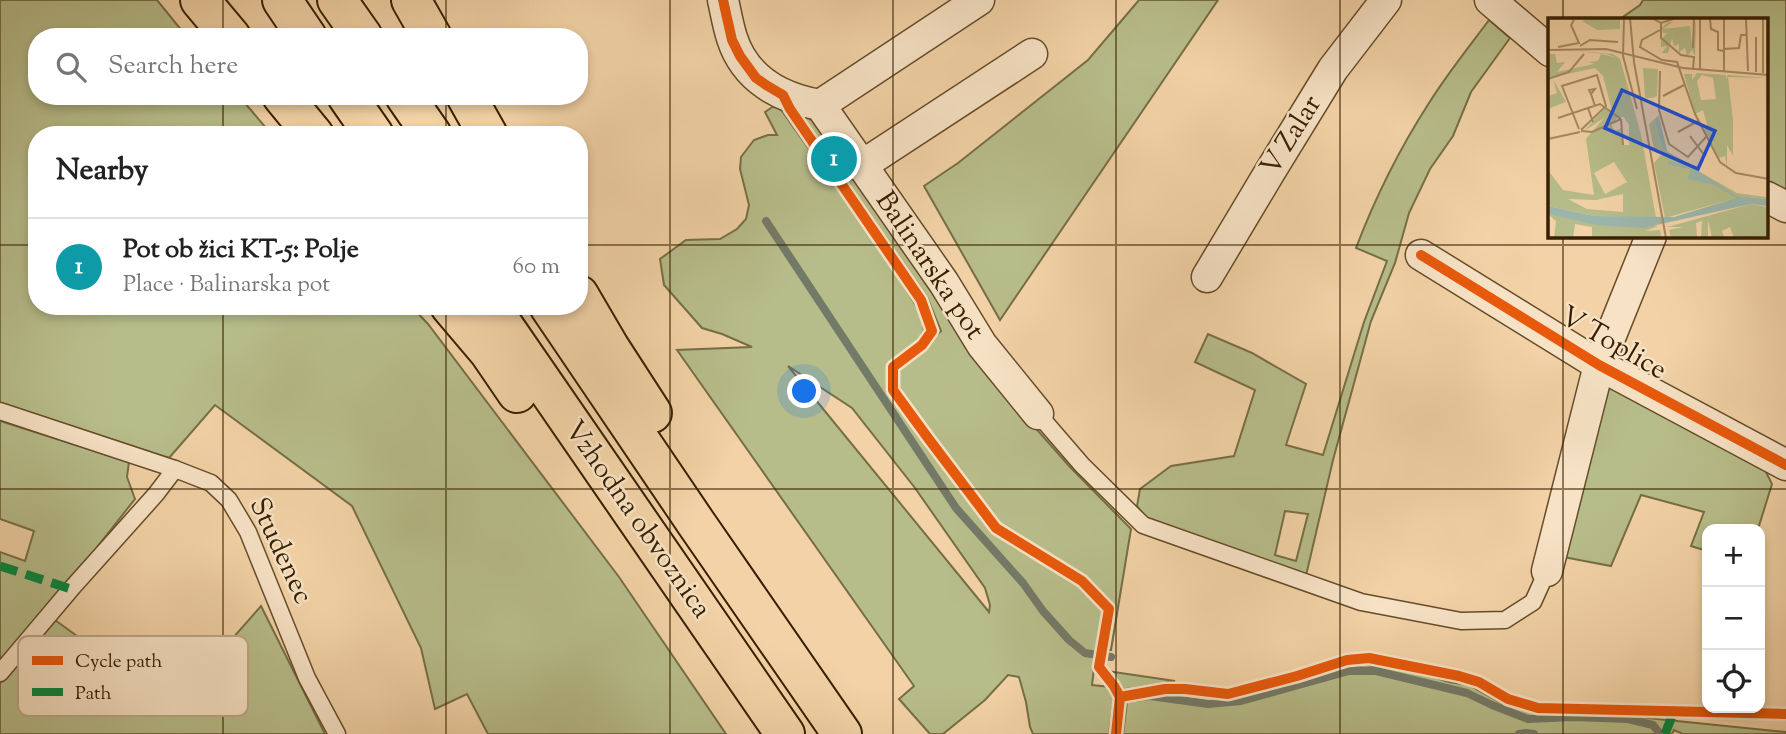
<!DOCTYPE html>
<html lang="en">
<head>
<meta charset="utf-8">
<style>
  body { margin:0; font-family:"Sorts Mill Goudy",serif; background:#f6f6f6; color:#222 }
  .controls { position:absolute; right:21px; bottom:21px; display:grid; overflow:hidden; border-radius:14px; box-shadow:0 4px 10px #0003 }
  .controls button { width:63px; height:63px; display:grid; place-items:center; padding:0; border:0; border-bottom:2px solid #e0e0e0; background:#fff; color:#222; font:35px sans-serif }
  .you { position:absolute; left:805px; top:392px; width:24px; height:24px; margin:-18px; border:5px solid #fff; border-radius:50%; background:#1a73e8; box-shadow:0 0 0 10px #1a73e833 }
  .badge { display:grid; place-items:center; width:46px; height:46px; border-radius:50%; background:#2563eb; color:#fff; font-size:23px; font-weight:700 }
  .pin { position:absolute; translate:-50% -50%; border:4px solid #fff; box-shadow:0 2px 7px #0006 }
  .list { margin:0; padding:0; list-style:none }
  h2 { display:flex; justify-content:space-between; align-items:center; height:91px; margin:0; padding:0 28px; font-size:30px }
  h2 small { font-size:23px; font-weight:400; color:#767676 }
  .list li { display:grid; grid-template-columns:46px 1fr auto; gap:21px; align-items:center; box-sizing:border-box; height:98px; padding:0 28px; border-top:2px solid #e0e0e0 }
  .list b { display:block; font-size:26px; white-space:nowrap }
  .list p { margin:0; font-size:23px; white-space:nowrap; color:#767676 }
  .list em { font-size:23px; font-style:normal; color:#767676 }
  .icon { flex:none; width:38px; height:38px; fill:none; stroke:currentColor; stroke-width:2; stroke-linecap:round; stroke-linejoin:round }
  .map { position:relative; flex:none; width:1786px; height:734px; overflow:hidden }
  .search { position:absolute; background:#fff; box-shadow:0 4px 10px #0003; left:28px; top:28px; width:560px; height:77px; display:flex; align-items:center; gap:18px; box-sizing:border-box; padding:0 24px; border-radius:28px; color:#767676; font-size:26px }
  .panel { position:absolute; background:#fff; box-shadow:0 4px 10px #0003; left:28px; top:126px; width:560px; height:189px; border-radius:28px }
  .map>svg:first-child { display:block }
</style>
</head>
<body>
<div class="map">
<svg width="1786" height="734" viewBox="0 0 1786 734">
  <rect width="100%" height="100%" fill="#f2d2a6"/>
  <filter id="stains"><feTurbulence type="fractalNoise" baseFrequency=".00286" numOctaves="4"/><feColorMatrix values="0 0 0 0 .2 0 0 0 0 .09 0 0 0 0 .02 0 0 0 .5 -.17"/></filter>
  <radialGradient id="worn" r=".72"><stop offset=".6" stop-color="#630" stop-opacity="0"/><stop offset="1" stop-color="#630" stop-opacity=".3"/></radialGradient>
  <g fill="#b7bd8a" stroke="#776e46" stroke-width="2" fill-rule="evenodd">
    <path d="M0,0H157L187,37H37V96H239L272,135H37V306H411L428,324L619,577L726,734H488L467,694L435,709L421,648L352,506L215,405L169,458L0,403Z"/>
    <path d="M1139,0H1218L1000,320L924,186L958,163L1088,60Z"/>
    <path d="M1643,0H1786V196L1767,186V19H1620L1640,5Z"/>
    <path d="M1489,20L1510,38L1471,92L1453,136L1430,169L1409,213L1395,263L1371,321L1333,460L1305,580L1147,519L1137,506L1140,489L1171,466L1234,456L1255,390L1195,362L1208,334L1252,353L1306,384L1286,445L1323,455L1364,322L1387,261L1356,248C1375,198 1400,148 1429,103C1447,74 1469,47 1489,20ZM1285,511L1308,514L1296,561L1275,555Z"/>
    <path d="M777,104L887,259L922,315L924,331L916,344L889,365V391L924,442L993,531L1080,585L1107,610L1095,660L1092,685L1111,687L1115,691L1109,734H1033L1030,727L1026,702L1019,677L1008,675L985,700L943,734H930L899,699L914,686L677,350L752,347L722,334L702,328L664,285L660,259L686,240L720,239L737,229L746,219L749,205L740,169L741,157L754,140L768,135H777L765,112ZM788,366L852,408L915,488L985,588L990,605L989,612Z"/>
    <path d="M800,113L823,127L1001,389L1070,467L1131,529L1111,650H1106L1113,613L1108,603L1086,579L998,522L898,389L897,369L926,346L941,331L927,297Z"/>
    <path d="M1607,379L1765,470L1772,484L1758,529H1707V551L1691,546L1704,512L1641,495L1611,566L1558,556Z"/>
    <path d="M0,421L129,462L127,477L135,499L94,551L66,582L0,662V552L25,561L34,531L0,519Z"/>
    <path d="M261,606L325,734H0V683L55,620L173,706Z"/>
    <path d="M1366,665L1419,672L1449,682L1469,685L1503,704L1537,711L1584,710L1657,719L1786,732V734H1683L1674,730L1672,734H1123L1127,702L1165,697L1201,704L1243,697L1340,668Z"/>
    <path d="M1107,671L1175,681L1120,690Z"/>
  </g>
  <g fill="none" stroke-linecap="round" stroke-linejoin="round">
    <g stroke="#747a68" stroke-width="8">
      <path d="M766,221L956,508L1023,583L1043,611L1069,640L1085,653L1111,657"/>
      <path d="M1150,696L1208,704L1241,701L1349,671H1376L1467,693L1492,705L1528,719L1573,717L1628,719L1653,725L1660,734"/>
      <path d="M1519,734L1526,733L1534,734"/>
    </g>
    <defs>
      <g id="service">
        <path d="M0,411L175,469L211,483L229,500L248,532L307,678L337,734"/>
        <path d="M1038,414L1082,465L1143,525L1361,602L1461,621L1505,620L1533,602L1547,571"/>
        <path d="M0,673L71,589L156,494L175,469"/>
      </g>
      <g id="minor">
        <path d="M723,0C726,13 728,26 732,38C745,79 780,98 820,105L944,283L982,345L1038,414"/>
        <path d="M1490,0L1550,51"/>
        <path d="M820,105L979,0"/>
        <path d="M861,166L1032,54"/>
        <path d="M1767,197L1786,207"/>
        <path d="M1421,255L1599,365L1786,465"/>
        <path d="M1207,277L1271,170L1333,69L1386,0"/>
        <path d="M1547,571L1599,365L1651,236"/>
      </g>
      <g id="motorway">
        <path d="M200,0L231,37"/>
        <path d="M282,0L307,37"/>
        <path d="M337,0L363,37"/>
        <path d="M411,0L432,37"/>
        <path d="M282,96L314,135"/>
        <path d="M347,96L374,135"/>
        <path d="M405,96L432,135"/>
        <path d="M466,96L488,135"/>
        <path d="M579,295L610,348L652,413"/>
        <path d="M450,306L489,352L517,393"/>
        <path d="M490,306L785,734"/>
        <path d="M549,306L696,523L842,734"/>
      </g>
    </defs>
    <use href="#service" stroke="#664c2a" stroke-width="19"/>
    <use href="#minor" stroke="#664c2a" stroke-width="33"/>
    <use href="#motorway" stroke="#372001" stroke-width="42"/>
    <path stroke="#372001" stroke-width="4.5" stroke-dasharray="2 3.5" stroke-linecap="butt" d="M924,308L932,331L922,345L893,367V390L928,438L996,528L1082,581L1109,609L1099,667L1114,686L1120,697L1116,734"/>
    <use href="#service" stroke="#f7e2c5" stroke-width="16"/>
    <use href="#minor" stroke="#f7e2c5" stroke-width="30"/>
    <use href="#motorway" stroke="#f2d2a6" stroke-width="38"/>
    <g stroke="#00873e" stroke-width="9" stroke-dasharray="18 9" stroke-linecap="butt">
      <path d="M0,566L71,589"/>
      <path d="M1665,734L1674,711"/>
    </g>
    <defs>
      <g id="cycleway">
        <path d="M723,0L732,40L740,56L756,78L766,85L783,95L790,109L921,300L932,331L922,345L893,367V390L928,438L996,528L1082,581L1109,609L1099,667L1114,686L1120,697L1116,734"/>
        <path d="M1421,255L1599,365L1786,465"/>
        <path d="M1120,697L1165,689H1185L1228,694L1297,676L1347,660L1369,658L1459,676L1479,682L1508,699L1538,708L1786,714"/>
      </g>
    </defs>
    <use href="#cycleway" stroke="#f7e2c5" stroke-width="15"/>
    <use href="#cycleway" stroke="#e8590c" stroke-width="10"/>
  </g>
  <path fill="none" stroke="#372001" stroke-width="2" stroke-opacity="0.55" d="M223,0V37M446,0V37M670,0V734M893,0V734M1116,0V734M1340,0V734M1563,0V19M223,96V135M446,96V135M1563,236V734M0,245H37M579,245H1786M223,306V734M446,306V734M0,489H1786"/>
  <g text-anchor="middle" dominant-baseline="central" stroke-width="5" stroke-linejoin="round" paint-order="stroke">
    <g font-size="28" fill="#372001" stroke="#f7e2c5">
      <text transform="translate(1292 136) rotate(-58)">V Zalar</text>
      <text transform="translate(929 266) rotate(56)">Balinarska pot</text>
      <text transform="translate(1613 344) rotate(30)">V Toplice</text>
      <text transform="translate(637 520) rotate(55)">Vzhodna obvoznica</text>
      <text transform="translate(280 551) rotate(65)">Studenec</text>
    </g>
  </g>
  <g transform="translate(1548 18)">
    <rect width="220" height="220" fill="#f2d2a6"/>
    <path d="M43,0H72V11L49,12L34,3ZM148,2L147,38L144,32L139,38L137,30L131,34V26L126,28L124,20L120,35H114L119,28L113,29V22L119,15H115L114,10L119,5L126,3L115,11L142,8L144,27ZM28,33L44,34L64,36L68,38L72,41L93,116L108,200L46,198L0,188V152L15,172L46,177L38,121L56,100L36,113L58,89L64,93L55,58L47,50L0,60V36H7L9,45L17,44L9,54L46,46L41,44L50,43L53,36L70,40L58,36ZM71,99H76L81,107V127H75L74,110L67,113L63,106ZM66,144L79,164L57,176L46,155ZM75,176V194L39,191L20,181L48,182ZM95,50L110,51L109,78L104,80H97ZM149,55L178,57V61L180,57L220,60L180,59L185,102V138L179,127V148L177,138L171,140L154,111L160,110L155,92L147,96L136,56H144V62ZM154,57L165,60L168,81L153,82L149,63ZM5,61L18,84L0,91V78L9,75ZM111,97L120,136L189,175L218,179L220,171V181L189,178L175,170L188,180L117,200L106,145L114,136L111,131L106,132L101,106ZM203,186L220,189V220H186L182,209L174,213L176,220H164L160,202V220H153L154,203L148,205L149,220H123L121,212L135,209H119ZM0,196L110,208L97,213L112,212L113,220H44V209L27,206L25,220H6L8,203Z" fill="#b7bd8a" fill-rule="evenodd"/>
    <path d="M144,149L189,178L221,181L220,188L203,186L95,210L48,207L0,196V188L46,198L126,199L188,180L167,167L140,161Z" fill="#9cb6ac"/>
    <path fill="none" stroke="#9cb6ac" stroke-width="3.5" d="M109,101L117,132M118,135L144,149M120,145L142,149"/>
    <path fill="none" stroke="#a78b64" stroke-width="2" d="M82,0L86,44L118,220M104,0L113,5L128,0M162,0L163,11L170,14V32L176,33M176,0V54M198,0L200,53M113,5V20L133,37L146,39L145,52M112,12L94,22L92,29L114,42L129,44L147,96L172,144L188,155L221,161M32,28L42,22L70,24M10,29L31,25L23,7L26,2M145,30L146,0M176,31L191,30L193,17H199M0,32L58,31L135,50L221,57M75,38L76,0M75,38L89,91M152,52V0M112,53L111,92L121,126L140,139L158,119M208,54V19M215,55V0M0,61L21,54L36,36M43,76L41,72L47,71L43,76L47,88M115,78L136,67M10,100L40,90M73,101L75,127M45,104L40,90L52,86L73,101M31,111L14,68L49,57L58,88L33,112M33,113L44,114L73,101M130,114L150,103M142,118L157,138M0,121L32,114"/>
    <path fill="#1d4ed8" fill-opacity="0.15" stroke="#1d4ed8" stroke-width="3.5" d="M74,72L167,113L150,151L57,110Z"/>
    <rect width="220" height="220" fill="none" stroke="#372001" stroke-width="3.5"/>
  </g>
  <rect x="18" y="636" width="230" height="80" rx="10" fill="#f7e2c5" stroke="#bda88a" stroke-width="2"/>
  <rect x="32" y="656" width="31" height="9" fill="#e8590c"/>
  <rect x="32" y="688" width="31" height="8" fill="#00873e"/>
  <g font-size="19" fill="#372001">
    <text x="75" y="667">Cycle path</text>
    <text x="75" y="699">Path</text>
  </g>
  <rect width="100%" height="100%" filter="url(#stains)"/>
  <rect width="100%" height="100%" fill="url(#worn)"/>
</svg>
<div class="controls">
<button>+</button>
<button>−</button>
<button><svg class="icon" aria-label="locate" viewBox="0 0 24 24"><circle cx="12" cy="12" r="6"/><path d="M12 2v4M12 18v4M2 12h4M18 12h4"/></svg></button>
</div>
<div class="you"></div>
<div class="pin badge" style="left:834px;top:159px;background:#0f9aa8">1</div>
<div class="search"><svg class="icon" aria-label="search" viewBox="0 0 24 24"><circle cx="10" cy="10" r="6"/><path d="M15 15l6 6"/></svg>Search here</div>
<section class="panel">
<h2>Nearby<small></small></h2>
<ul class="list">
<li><span class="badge" style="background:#0f9aa8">1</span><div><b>Pot ob žici KT-5: Polje</b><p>Place · Balinarska pot</p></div><em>60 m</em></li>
</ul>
</section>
</div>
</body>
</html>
